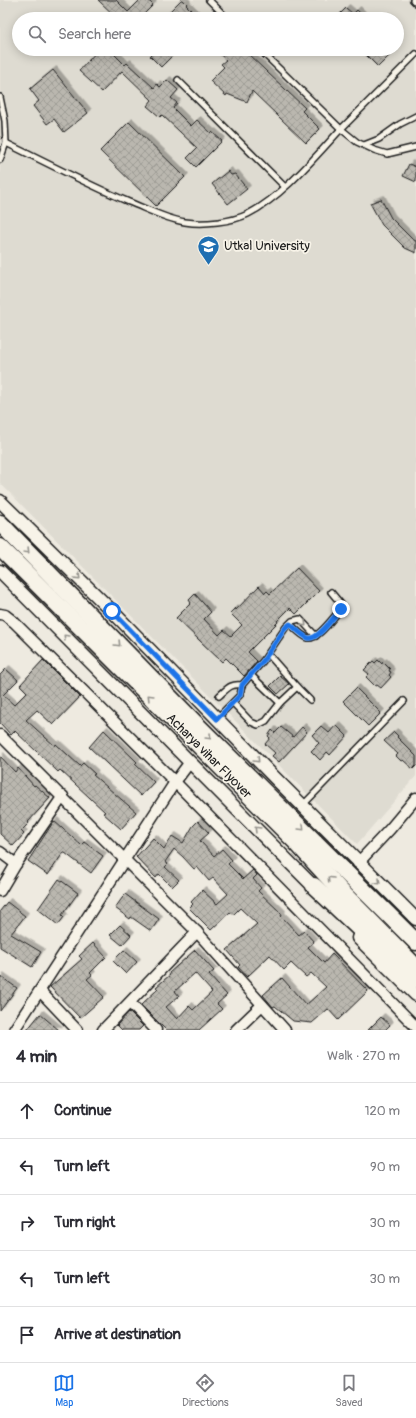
<!DOCTYPE html>
<html lang="en">
<head>
<meta charset="utf-8">
<style>
  body { margin:0; font-family:Pangolin,sans-serif; background:#f2f2f3; color:#2b2b33 }
  .stop { position:absolute; width:12px; height:12px; margin:-9px; border:3px solid #1a73e8; border-radius:50%; background:#fff }
  .stop.end { background:#1a73e8; border-color:#fff; box-shadow:0 1px 4px #0008 }
  .list { margin:0; padding:0; list-style:none }
  h2 { display:flex; justify-content:space-between; align-items:center; height:52px; margin:0; padding:0 16px; font-size:17px }
  h2 small { font-size:13px; font-weight:400; color:#7c7c81 }
  .list li { display:grid; grid-template-columns:26px 1fr auto; gap:12px; align-items:center; box-sizing:border-box; height:56px; padding:0 16px; border-top:1px solid #e1e1e2 }
  .list b { display:block; font-size:15px; white-space:nowrap }
  .list em { font-size:13px; font-style:normal; color:#7c7c81 }
  .icon { flex:none; width:22px; height:22px; fill:none; stroke:currentColor; stroke-width:2; stroke-linecap:round; stroke-linejoin:round }
  .map { position:relative; flex:none; width:416px; height:1030px; overflow:hidden }
  .search { position:absolute; background:#fff; box-shadow:0 2px 10px #0003; left:12px; right:12px; top:12px; height:44px; display:flex; align-items:center; gap:10px; box-sizing:border-box; padding:0 14px; border-radius:22px; color:#7c7c81; font-size:15px }
  .sheet { height:332px; background:#fff }
  nav { display:flex; justify-content:space-around; align-items:center; box-sizing:border-box; height:56px; border-top:1px solid #e1e1e2; background:#fff; font-size:11px; color:#7c7c81 }
  nav a { display:grid; justify-items:center; gap:2px }
  nav .on { color:#1a73e8 }
  .map>svg:first-child { display:block }
</style>
</head>
<body>
<div class="map">
<svg width="416" height="1030" viewBox="0 0 416 1030">
  <defs>
    <pattern id="building-cross-hatch" width="8" height="8" patternUnits="userSpaceOnUse"><rect width="8" height="8" fill="#bab7af"/><path d="M0 0l8 8M0 8l8-8" fill="none" stroke="#9f9d96"/></pattern>
    <filter id="shadow"><feDropShadow dx="3.5" dy="-3.5" stdDeviation="0" flood-color="#0004"/></filter>
  </defs>
  <rect width="100%" height="100%" fill="#eeeae0"/>
  <filter id="ink" filterUnits="userSpaceOnUse"><feTurbulence type="fractalNoise" baseFrequency=".025" numOctaves="2"/><feDisplacementMap in="SourceGraphic" scale="8" xChannelSelector="R" yChannelSelector="G"/><feConvolveMatrix kernelMatrix="1 2 1 2 8 2 1 2 1" color-interpolation-filters="sRGB"/></filter>
  <g filter="url(#ink)">
    <path fill="#dedbd1" fill-rule="evenodd" d="M0,0H416V776L357,844L0,483ZM19,19H397V49H19Z"/>
    <g fill="url(#building-cross-hatch)" stroke="#1c1c1c" fill-rule="evenodd" filter="url(#shadow)">
      <path d="M98,0H116L128,12L140,0H148L153,5L139,19H118Z"/>
      <path d="M181,0H183L187,4L186,5L200,19H162Z"/>
      <path d="M346,8L353,14L357,10L366,19H335Z"/>
      <path d="M104,49H109L125,65L127,63L154,88L157,84L160,87L167,80L178,90L171,98L177,103L173,108L191,126L197,120L211,133L212,132L222,141L196,167L187,158L197,148L162,115L160,117L147,106L152,100L122,71L102,92L79,71L98,50L100,53Z"/>
      <path d="M148,49H179L161,67L150,56L153,53Z"/>
      <path d="M214,49H240L245,54L247,53L305,108L302,111L320,129L306,143L252,91L247,102L227,94L226,96L210,81L224,67L221,64L226,60Z"/>
      <path d="M360,49H396L378,67Z"/>
      <path d="M53,70L88,113L64,132L54,119L47,124L33,106L39,101L30,89Z"/>
      <path d="M129,122L185,177L156,206L100,151Z"/>
      <path d="M409,164L416,167V182L403,176Z"/>
      <path d="M228,171L231,175L235,174L247,189L228,204L212,184Z"/>
      <path d="M381,199L391,218L412,239L416,241V253L405,248L382,225L370,203Z"/>
      <path d="M297,568L319,591L296,614L290,608L277,621L278,622L248,652L257,661L244,676L226,658L222,662L176,618L191,603L189,600L195,594L211,612L204,619L219,635L224,630L231,636L242,625L230,613L235,608L236,610L259,586L265,593L267,591L270,594Z"/>
      <path d="M43,660L80,697L53,725L37,710L26,720L55,746L56,744L80,766L83,763L95,774L93,775L136,812L121,829L103,813L105,812L60,770L58,772L15,731L11,735L0,723V675L6,669L18,680L3,695L14,705L27,692L20,685Z"/>
      <path d="M378,660L382,664L383,662L390,669L389,671L391,672L389,675L391,677L381,688L377,685L375,686L366,677L369,674L364,670L373,661L375,663Z"/>
      <path d="M280,676L289,684L278,694L270,686Z"/>
      <path d="M356,688L381,713L368,726L343,701Z"/>
      <path d="M336,725L347,736L330,755L327,752L320,760L311,751L319,743L312,735L321,726L329,733Z"/>
      <path d="M281,727L293,737L302,727L307,732L279,762L272,756L275,753L265,744L270,738L268,736L272,730L275,733Z"/>
      <path d="M104,730L137,762L135,764L154,782L141,796L89,747Z"/>
      <path d="M394,732L398,736L397,737L416,756V766L413,769L403,760L401,761L396,756L398,754L384,741Z"/>
      <path d="M0,756L15,772L18,768L34,786L35,785L50,798L28,822L29,823L21,831L24,834L13,846L0,834Z"/>
      <path d="M54,821L81,845L84,842L103,856L91,873L65,853H63L48,875L28,861Z"/>
      <path d="M198,821L209,833L200,841L214,856L222,849L232,860L228,864L243,879L253,870L257,875L253,879L261,888L258,891L282,914L281,916L299,935L304,931L314,942L308,947L324,963L332,954L368,991L338,1020L328,1009L312,1023L293,1021L275,1006L273,1007L263,995L282,978L306,1005L326,987L311,973L306,977L291,963L284,970L270,955L247,977L238,967L240,965L227,950L257,924L240,908L233,915L230,912L211,930L189,908L193,904L191,902L202,890L217,904L228,894L213,878L209,881L197,867L194,869L183,857L174,849L165,862L168,864L165,867L179,880L172,887L159,874L156,878L136,857L153,838L164,849L172,836L183,843L193,826Z"/>
      <path d="M59,879L78,893L62,915L64,917L58,925L38,909Z"/>
      <path d="M125,894L159,919L151,931L131,917L130,919L115,908Z"/>
      <path d="M7,902L25,916L11,934L41,952L32,967L0,947V911Z"/>
      <path d="M120,925L131,935L122,945L110,935Z"/>
      <path d="M93,943L106,957L90,973L92,975L87,979L104,997L80,1018L50,987L82,959L79,956Z"/>
      <path d="M124,950L137,962L126,974L113,961Z"/>
      <path d="M195,950L214,971L209,975L227,995L217,1004L222,1009L199,1030H166L141,1005L158,989L156,987L170,975L169,973ZM195,973L212,992L193,1010L189,1006L177,1019L166,1007L179,996L175,991Z"/>
      <path d="M0,976L17,988L0,1011Z"/>
      <path d="M129,1012L143,1026L139,1030H122L117,1025Z"/>
      <path d="M40,1014L59,1030H27Z"/>
      <path d="M381,1017L390,1025L385,1030H368Z"/>
    </g>
    <g fill="none" stroke-linecap="round" stroke-linejoin="round">
      <defs>
        <g id="service">
          <path d="M209,0L228,19"/>
          <path d="M413,0L416,3"/>
          <path d="M259,49L341,129L357,142L374,150L387,154L416,147"/>
          <path d="M178,80L284,186"/>
          <path d="M0,97L5,121L6,143L0,160"/>
          <path d="M6,143C47,163 87,184 129,202C147,209 166,219 185,222C203,225 232,222 248,214C283,196 314,158 341,129C366,104 391,79 416,54"/>
          <path d="M364,145L379,139L400,124L416,116"/>
          <path d="M290,624C295,628 301,636 308,638C318,640 334,616 341,609V604L331,592"/>
          <path d="M268,654L297,687L310,700"/>
          <path d="M252,676L280,703"/>
          <path d="M219,696C227,689 231,683 242,685"/>
          <path d="M233,703L251,722L258,725L266,721L280,703L297,687"/>
          <path d="M217,718L240,695L242,685L263,661L286,627L292,621L300,619L316,636"/>
          <path d="M303,805L404,701"/>
        </g>
        <g id="minor">
          <path d="M0,614L5,615L14,622L175,782L190,762"/>
          <path d="M0,735L197,932L285,1030"/>
          <path d="M0,852L16,864"/>
          <path d="M358,863L390,829L416,798"/>
          <path d="M0,891L16,864L63,796"/>
          <path d="M40,991L77,1030"/>
          <path d="M130,1003L156,1030"/>
          <path d="M14,1030L175,782L416,1027"/>
          <path d="M103,1030L197,932"/>
          <path d="M236,1030L262,1005"/>
        </g>
        <g id="tertiary">
          <path d="M0,501L112,611L275,778L416,919"/>
          <path d="M0,571L319,892"/>
          <path d="M358,938L416,995"/>
        </g>
        <g id="trunk">
          <path d="M0,523L197,725L416,942"/>
          <path d="M0,547L295,841L339,889L416,967"/>
          <path d="M314,886L401,968L416,979"/>
        </g>
      </defs>
      <use href="#service" stroke="#1c1c1c" stroke-width="8"/>
      <use href="#minor" stroke="#1c1c1c" stroke-width="13"/>
      <use href="#tertiary" stroke="#1c1c1c" stroke-width="15"/>
      <use href="#trunk" stroke="#1c1c1c" stroke-width="19"/>
      <use href="#service" stroke="#f7f3e8" stroke-width="5"/>
      <use href="#minor" stroke="#f7f3e8" stroke-width="10"/>
      <use href="#tertiary" stroke="#f7f3e8" stroke-width="12"/>
      <use href="#trunk" stroke="#f7f3e8" stroke-width="16"/>
    </g>
    <defs><path id="oneway-chevron" d="M-2-3.5L2.5 0L-2 3.5" fill="none" stroke-width="1.6" stroke-linecap="round" stroke-linejoin="round"/></defs>
    <g stroke="#94928c">
      <use href="#oneway-chevron" transform="translate(27 551) rotate(46)"/>
      <use href="#oneway-chevron" transform="translate(78 577) rotate(44)"/>
      <use href="#oneway-chevron" transform="translate(304 624) rotate(44)"/>
      <use href="#oneway-chevron" transform="translate(66 637) rotate(-135)"/>
      <use href="#oneway-chevron" transform="translate(118 644) rotate(46)"/>
      <use href="#oneway-chevron" transform="translate(150 697) rotate(-135)"/>
      <use href="#oneway-chevron" transform="translate(209 737) rotate(45)"/>
      <use href="#oneway-chevron" transform="translate(257 760) rotate(46)"/>
      <use href="#oneway-chevron" transform="translate(302 828) rotate(45)"/>
      <use href="#oneway-chevron" transform="translate(257 829) rotate(-135)"/>
      <use href="#oneway-chevron" transform="translate(330 879) rotate(-133)"/>
      <use href="#oneway-chevron" transform="translate(378 882) rotate(44)"/>
    </g>
  </g>
  <g fill="none" stroke-linecap="round" stroke-linejoin="round" filter="url(#ink)">
    <path stroke="#1a73e8" stroke-width="5" d="M112,611L217,719L240,695L242,685L263,661L286,627L290,624C295,628 301,635 308,638C318,641 334,616 341,609"/>
  </g>
  <defs>
    <symbol id="university-pin" viewBox="-11 -11 22 30"><path d="M0 17L-7.5 6A9.5 9.5 0 1 1 7.5 6Z" fill="#1f6fb2" stroke="#f7f3e8"/><path d="M0-5L7-2L0 1L-7-2ZM-4 1L0 2.5L4 1V4Q0 6-4 4Z" fill="#fff"/></symbol>
  </defs>
  <g fill-rule="evenodd">
    <use href="#university-pin" x="196" y="234" width="25" height="34"/>
  </g>
  <g text-anchor="middle" dominant-baseline="central" stroke-width="3.5" stroke-linejoin="round" paint-order="stroke">
    <g font-size="13" fill="#1c1c1c" stroke="#f7f3e8" text-anchor="start">
      <text x="224" y="246">Utkal University</text>
    </g>
    <g font-size="13" fill="#1c1c1c" stroke="#f7f3e8">
      <text transform="translate(209 756) rotate(45)">Acharya vihar Flyover</text>
    </g>
  </g>
</svg>
<div class="stop" style="left:112px;top:611px"></div>
<div class="stop end" style="left:341px;top:609px"></div>
<div class="search"><svg class="icon" aria-label="search" viewBox="0 0 24 24"><circle cx="10" cy="10" r="6"/><path d="M15 15l6 6"/></svg>Search here</div>
</div>
<section class="sheet">
<h2>4 min<small>Walk · 270 m</small></h2>
<ul class="list">
<li><svg class="icon" aria-label="ahead" viewBox="0 0 24 24"><path d="M12 20V5M6 11l6-6 6 6"/></svg><div><b>Continue</b></div><em>120 m</em></li>
<li><svg class="icon" aria-label="left" viewBox="0 0 24 24"><path d="M17 20v-9H6M10 6l-5 5 5 5"/></svg><div><b>Turn left</b></div><em>90 m</em></li>
<li><svg class="icon" aria-label="right" viewBox="0 0 24 24"><path d="M7 20v-9h11M14 6l5 5-5 5"/></svg><div><b>Turn right</b></div><em>30 m</em></li>
<li><svg class="icon" aria-label="left" viewBox="0 0 24 24"><path d="M17 20v-9H6M10 6l-5 5 5 5"/></svg><div><b>Turn left</b></div><em>30 m</em></li>
<li><svg class="icon" aria-label="arrive" viewBox="0 0 24 24"><path d="M6 21V4h12l-3 4 3 4H6"/></svg><div><b>Arrive at destination</b></div></li>
</ul>
</section>
<nav>
<a class="on"><svg class="icon" aria-label="map" viewBox="0 0 24 24"><path d="M3 6l6-2 6 2 6-2v14l-6 2-6-2-6 2zM9 4v14M15 6v14"/></svg>Map</a>
<a><svg class="icon" aria-label="directions" viewBox="0 0 24 24"><path d="M12 3l9 9-9 9-9-9zM9 14v-3h6M13 9l2 2-2 2"/></svg>Directions</a>
<a><svg class="icon" aria-label="saved" viewBox="0 0 24 24"><path d="M7 4h10v16l-5-4-5 4z"/></svg>Saved</a>
</nav>
</body>
</html>
